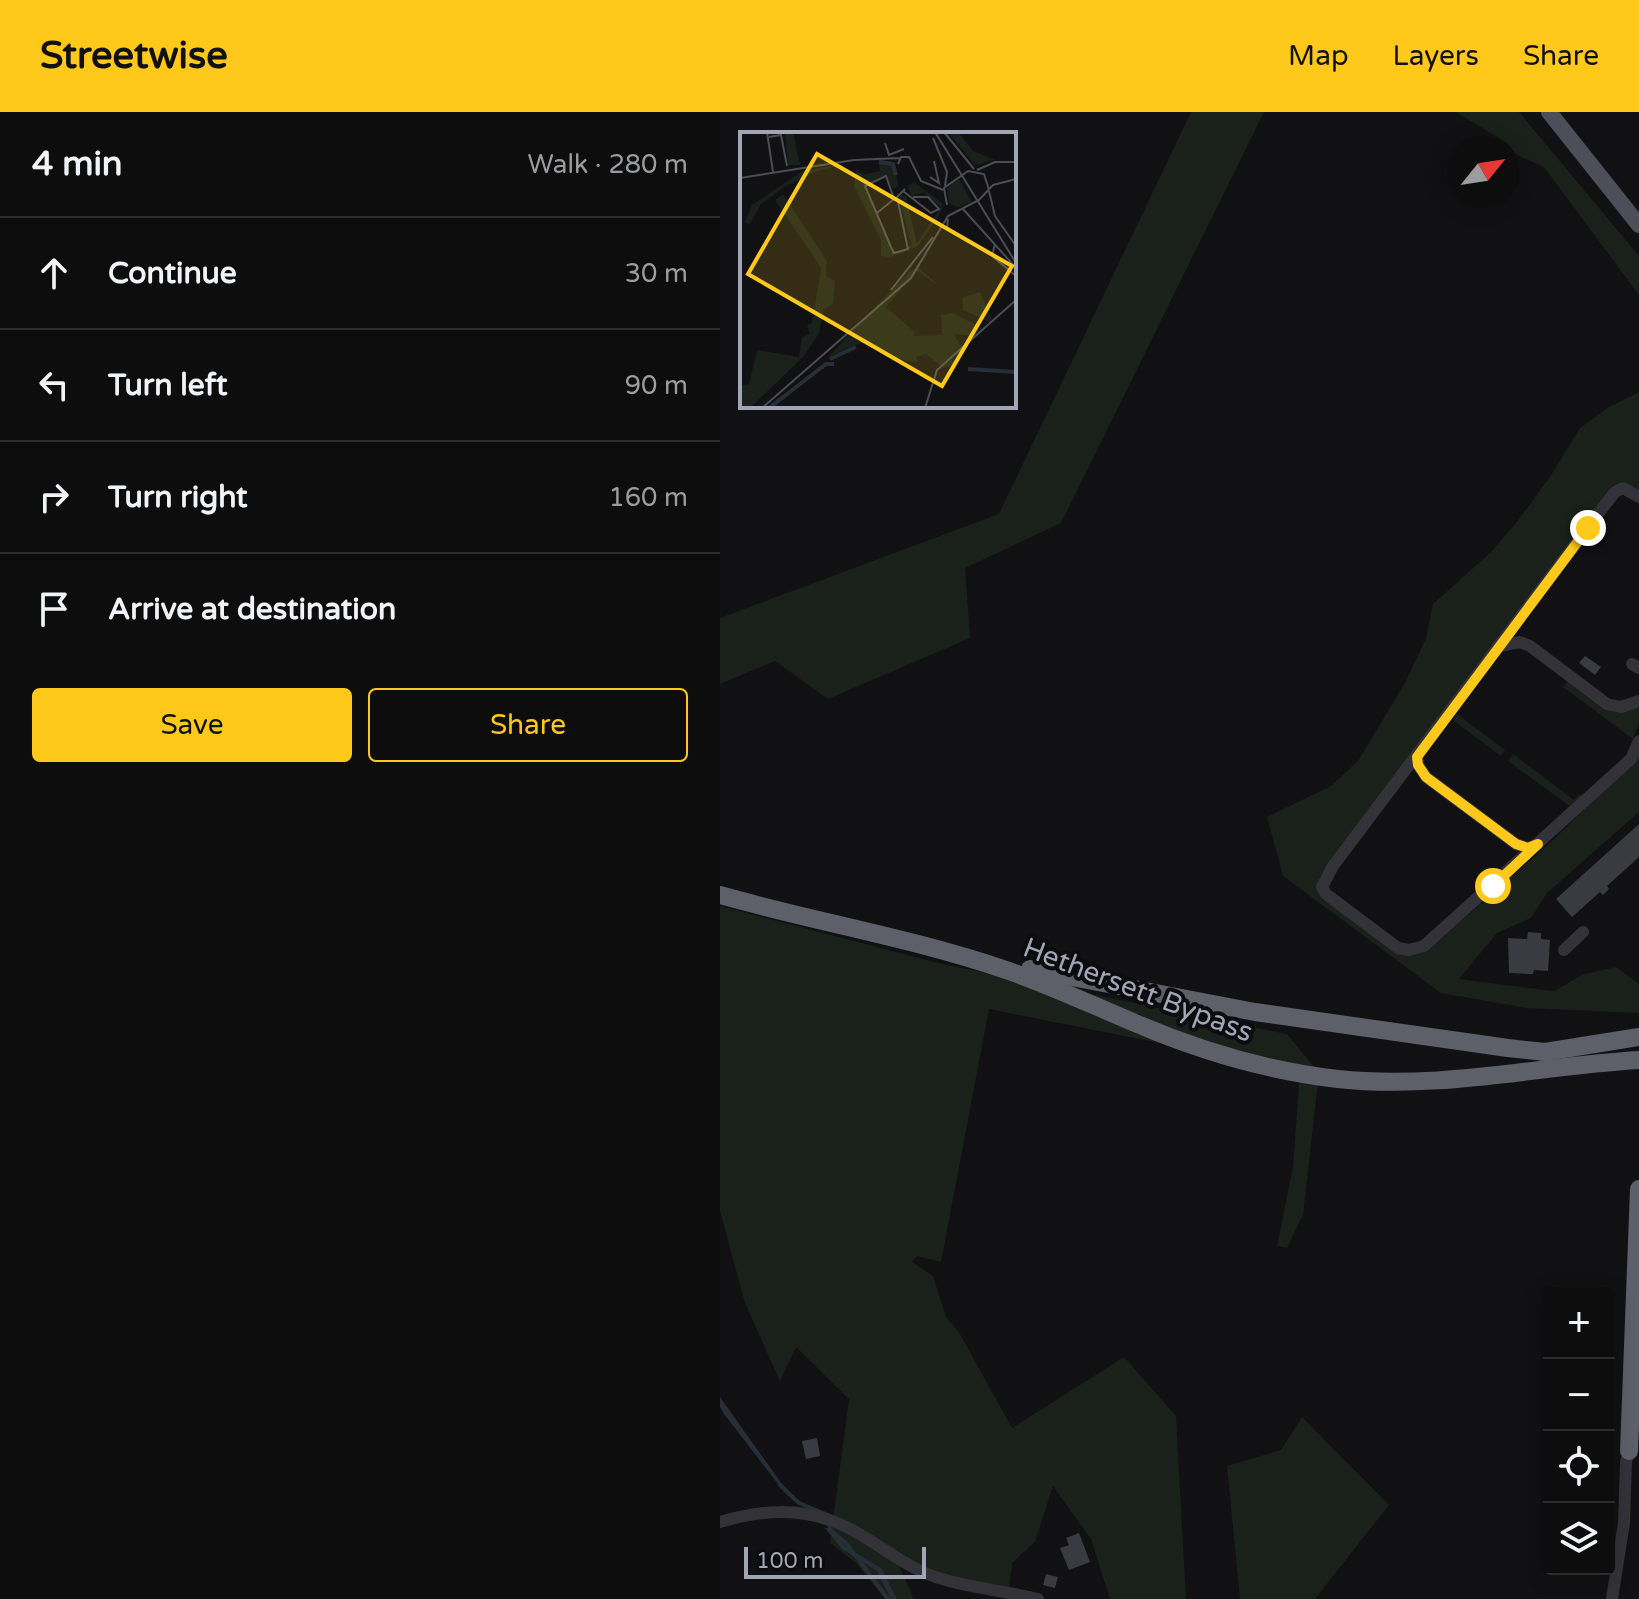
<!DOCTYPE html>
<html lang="en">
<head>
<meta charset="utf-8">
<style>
  body { margin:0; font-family:"Varela Round",sans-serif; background:#1b1b1c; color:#f1f3f6 }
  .controls { position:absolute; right:24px; bottom:24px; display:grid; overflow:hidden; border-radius:8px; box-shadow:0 4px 20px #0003 }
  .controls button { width:72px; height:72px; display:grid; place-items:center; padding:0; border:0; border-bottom:2px solid #2d2d2e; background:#0d0d0e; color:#f1f3f6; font:40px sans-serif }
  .compass { position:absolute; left:727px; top:24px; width:72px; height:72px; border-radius:50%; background:#0d0d0e; box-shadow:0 4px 20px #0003; rotate:60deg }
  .scale { position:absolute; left:24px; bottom:20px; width:182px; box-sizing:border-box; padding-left:8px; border:4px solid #a1a5b5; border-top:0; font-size:22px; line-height:28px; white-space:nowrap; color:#a1a5b5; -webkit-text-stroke:6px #0c0c0e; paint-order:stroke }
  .stop { position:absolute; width:24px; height:24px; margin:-18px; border:6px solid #ffc91c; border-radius:50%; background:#fff }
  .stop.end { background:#ffc91c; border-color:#fff; box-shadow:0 2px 8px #0008 }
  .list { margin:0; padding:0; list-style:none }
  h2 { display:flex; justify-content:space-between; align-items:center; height:104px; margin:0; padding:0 32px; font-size:34px }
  h2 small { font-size:26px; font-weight:400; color:#9a9c9e }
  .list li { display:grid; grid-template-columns:52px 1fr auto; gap:24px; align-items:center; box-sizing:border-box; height:112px; padding:0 32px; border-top:2px solid #2d2d2e }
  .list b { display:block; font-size:30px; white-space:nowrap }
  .list em { font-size:26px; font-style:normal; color:#9a9c9e }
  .actions { display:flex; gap:16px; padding:24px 32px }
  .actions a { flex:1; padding:18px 0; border:2px solid #ffc91c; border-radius:8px; text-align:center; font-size:28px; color:#ffc91c }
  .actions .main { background:#ffc91c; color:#111 }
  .icon { flex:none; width:44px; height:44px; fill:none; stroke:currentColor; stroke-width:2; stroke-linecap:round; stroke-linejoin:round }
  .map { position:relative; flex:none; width:919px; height:1487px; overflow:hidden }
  header { display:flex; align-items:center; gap:48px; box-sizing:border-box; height:112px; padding:0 40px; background:#ffc91c; color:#111 }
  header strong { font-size:38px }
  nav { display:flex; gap:44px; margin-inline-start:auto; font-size:28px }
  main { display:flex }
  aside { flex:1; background:#0d0d0e }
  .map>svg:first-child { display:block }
</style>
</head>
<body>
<header>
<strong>Streetwise</strong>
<nav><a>Map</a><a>Layers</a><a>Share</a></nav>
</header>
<main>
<aside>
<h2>4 min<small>Walk · 280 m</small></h2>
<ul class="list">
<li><svg class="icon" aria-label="ahead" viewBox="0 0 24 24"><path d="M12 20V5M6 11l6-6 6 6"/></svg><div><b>Continue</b></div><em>30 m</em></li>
<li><svg class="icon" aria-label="left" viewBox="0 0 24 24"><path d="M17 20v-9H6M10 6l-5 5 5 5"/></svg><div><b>Turn left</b></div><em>90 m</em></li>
<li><svg class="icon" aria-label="right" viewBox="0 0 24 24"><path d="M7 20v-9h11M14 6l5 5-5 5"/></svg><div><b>Turn right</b></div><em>160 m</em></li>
<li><svg class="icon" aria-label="arrive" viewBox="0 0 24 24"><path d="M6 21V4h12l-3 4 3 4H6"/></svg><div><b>Arrive at destination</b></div></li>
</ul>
<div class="actions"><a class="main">Save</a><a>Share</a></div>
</aside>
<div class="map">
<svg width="919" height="1487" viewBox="0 0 919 1487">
  <rect width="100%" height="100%" fill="#111113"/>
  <g fill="#19211a">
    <path d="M471,0H544L341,411L245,456L250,526L108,587L55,549L0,572V506L279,402Z"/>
    <path d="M736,0H799L919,144V183L824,55L797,43L787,31Z"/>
    <path d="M919,280V378C909,371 901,369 890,376L599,767L674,840L707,839L714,833L834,727L919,644V700L827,781L811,806L777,821L739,867L834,879L864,862L896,855L919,872V901L807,896L721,881L563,764L547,705L611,674L638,649L686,569L706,526L713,492L770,441L796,411L830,365L860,316L889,295Z"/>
    <path d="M848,569C870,586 890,609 919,594V610L913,627L843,575Z"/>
    <path d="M737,602L785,638L781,644L733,608Z"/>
    <path d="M793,642L854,688L860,682L863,684L851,695L788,649Z"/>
    <path d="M0,794L222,852L567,922L599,961L583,1103L567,1136L557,1134L573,1055L580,959L269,897L221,1150L197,1144L192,1150L213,1164L226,1205L240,1222L292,1316L404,1245L456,1304L466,1487H390L371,1427L333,1374L315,1430L292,1451L289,1477L179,1454L194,1487H165L136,1451L110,1431L129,1287L76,1235L60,1269L25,1191L0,1099Z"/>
    <path d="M582,1305L669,1393L595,1487H520L507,1354L561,1338Z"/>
  </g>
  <g fill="#262e37">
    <path d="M0,1285L64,1375L62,1377L4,1302L0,1295Z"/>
    <path d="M105,1416H111L126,1435L161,1456L177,1487H171L157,1459L122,1437Z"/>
  </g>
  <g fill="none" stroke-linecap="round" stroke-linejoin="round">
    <path stroke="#262e37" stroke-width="4" d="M60,1373L79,1391L108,1403L110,1418L126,1431L168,1487"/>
  </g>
  <g fill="#3a3b41">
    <path d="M865,544L881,555L875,563L859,551Z"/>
    <path d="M919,712V745L887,774L889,777L883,783L880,780L852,805L836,787Z"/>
    <path d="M808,820L821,821V827L830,828L828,859L814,858L813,862L789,861L788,826L807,827Z"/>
    <path d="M97,1326L100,1344L86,1347L82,1329Z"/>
    <path d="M359,1421L370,1450L349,1458L340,1436L349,1433L346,1426Z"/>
    <path d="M326,1462L338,1465L335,1476L323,1473Z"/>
  </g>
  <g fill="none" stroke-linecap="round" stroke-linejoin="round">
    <g stroke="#323238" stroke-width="12">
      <path d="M919,385L903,376L895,380L884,394L613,754L602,775L606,782L678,836L689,838L704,834L911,647L919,629"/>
      <path d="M779,534L800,530L810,534L887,592L901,595L919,589"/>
      <path d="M912,552L919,556"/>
      <path d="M697,645L698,653L706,665L796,732L808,736L818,732"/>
      <path d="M844,838L863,820"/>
      <path d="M0,1410C41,1398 80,1395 120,1412C149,1424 174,1448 205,1461C238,1475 283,1478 318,1487"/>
      <path d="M892,1487L904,1411L906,1350L909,1339"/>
    </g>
    <path stroke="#4d4e57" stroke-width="16" d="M829,0L919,113"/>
    <g stroke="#5d5f69" stroke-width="18">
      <path d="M0,783C95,810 193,826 286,858C330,873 372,893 415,911C480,939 548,959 618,967C720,978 818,954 919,948"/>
      <path d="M310,857L535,900L788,936L825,940L919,925"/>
      <path d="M909,1339L919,1077"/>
    </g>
  </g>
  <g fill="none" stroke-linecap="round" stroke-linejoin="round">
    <path stroke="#ffc91c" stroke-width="10" d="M773,774L818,732L808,736L796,732L706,665L698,653L697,645L868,416"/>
  </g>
  <g text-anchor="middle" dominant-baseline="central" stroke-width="8" stroke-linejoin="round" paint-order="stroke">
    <g font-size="28" fill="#a1a5b5" stroke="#0c0c0e">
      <text transform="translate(418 878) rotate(21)">Hethersett Bypass</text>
    </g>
  </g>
  <g transform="translate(20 20)">
    <rect width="276" height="276" fill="#111113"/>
    <path d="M45,0H53L60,33H48ZM208,0H218L233,19L255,28L235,33ZM139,27L155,32L158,55L153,57L146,43L124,53L155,123L171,113L159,62L166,64L177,111L201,75L184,61L172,64L167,54L174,50L202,71V77L199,84L178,114L150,126L141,124V108L114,54L116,37L125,42L140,39ZM115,31L77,39L46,54L21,72L9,93L5,90L12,73L64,38ZM219,47L232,70L218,75L209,72L207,56ZM43,62L87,129L86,144L95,149L93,172L84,177L79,201L64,224L10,276H0V253L9,252L17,218L59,225L62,205L70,202L67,193L72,191L81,136L35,68ZM179,136L199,154L177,139L146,175L175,200L173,204L202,203L201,183L213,181L242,196L234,204L213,202L223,216L212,228L220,232L203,236L186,222L176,225L178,230L165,229L120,211L88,225L171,138ZM240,160L252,187L249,190L223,178V165Z" fill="#19211a"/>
    <path fill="none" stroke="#262e37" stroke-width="4" d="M139,30L153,32L156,43M90,227L116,215M228,237L276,240M29,276L86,232H94"/>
    <path fill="none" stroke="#4b4c54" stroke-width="2" d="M27,0L33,40M195,0L276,131M204,0L234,37M29,5L41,3L47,34M193,6L207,40L205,54M145,11L149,23L164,17M158,32L161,25H169L181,49L203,58M237,38L255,30H276M190,45L199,51L194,29M0,46L114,28L160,26M163,59L191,81L199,77L188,65H173M249,59L255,84L276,114M207,73L204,56L228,39L244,42L249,58M223,77L276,136M137,81L154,67L146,44L125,54L151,115L154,121L168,117L157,65L165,57M208,87L207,96L252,124L255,112M252,124L276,144M151,158L193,105M22,276L171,146L208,84L239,68L253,53L276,47M185,276L197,238L276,168"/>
    <path fill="#ffc91c" fill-opacity="0.15" stroke="#ffc91c" stroke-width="4" d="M77,22L272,134L202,254L8,142Z"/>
    <rect width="276" height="276" fill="none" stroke="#a1a5b5" stroke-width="4"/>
  </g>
</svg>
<div class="controls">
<button>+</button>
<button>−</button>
<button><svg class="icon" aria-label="locate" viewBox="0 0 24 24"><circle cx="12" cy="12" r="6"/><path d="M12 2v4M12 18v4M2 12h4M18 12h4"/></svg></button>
<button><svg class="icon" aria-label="layers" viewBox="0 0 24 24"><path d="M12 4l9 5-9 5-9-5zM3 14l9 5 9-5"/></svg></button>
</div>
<svg class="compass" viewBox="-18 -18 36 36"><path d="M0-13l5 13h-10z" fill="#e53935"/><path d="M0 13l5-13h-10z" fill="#9a9c9e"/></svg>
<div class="scale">100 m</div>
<div class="stop" style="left:773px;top:774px"></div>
<div class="stop end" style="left:868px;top:416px"></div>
</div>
</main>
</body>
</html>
